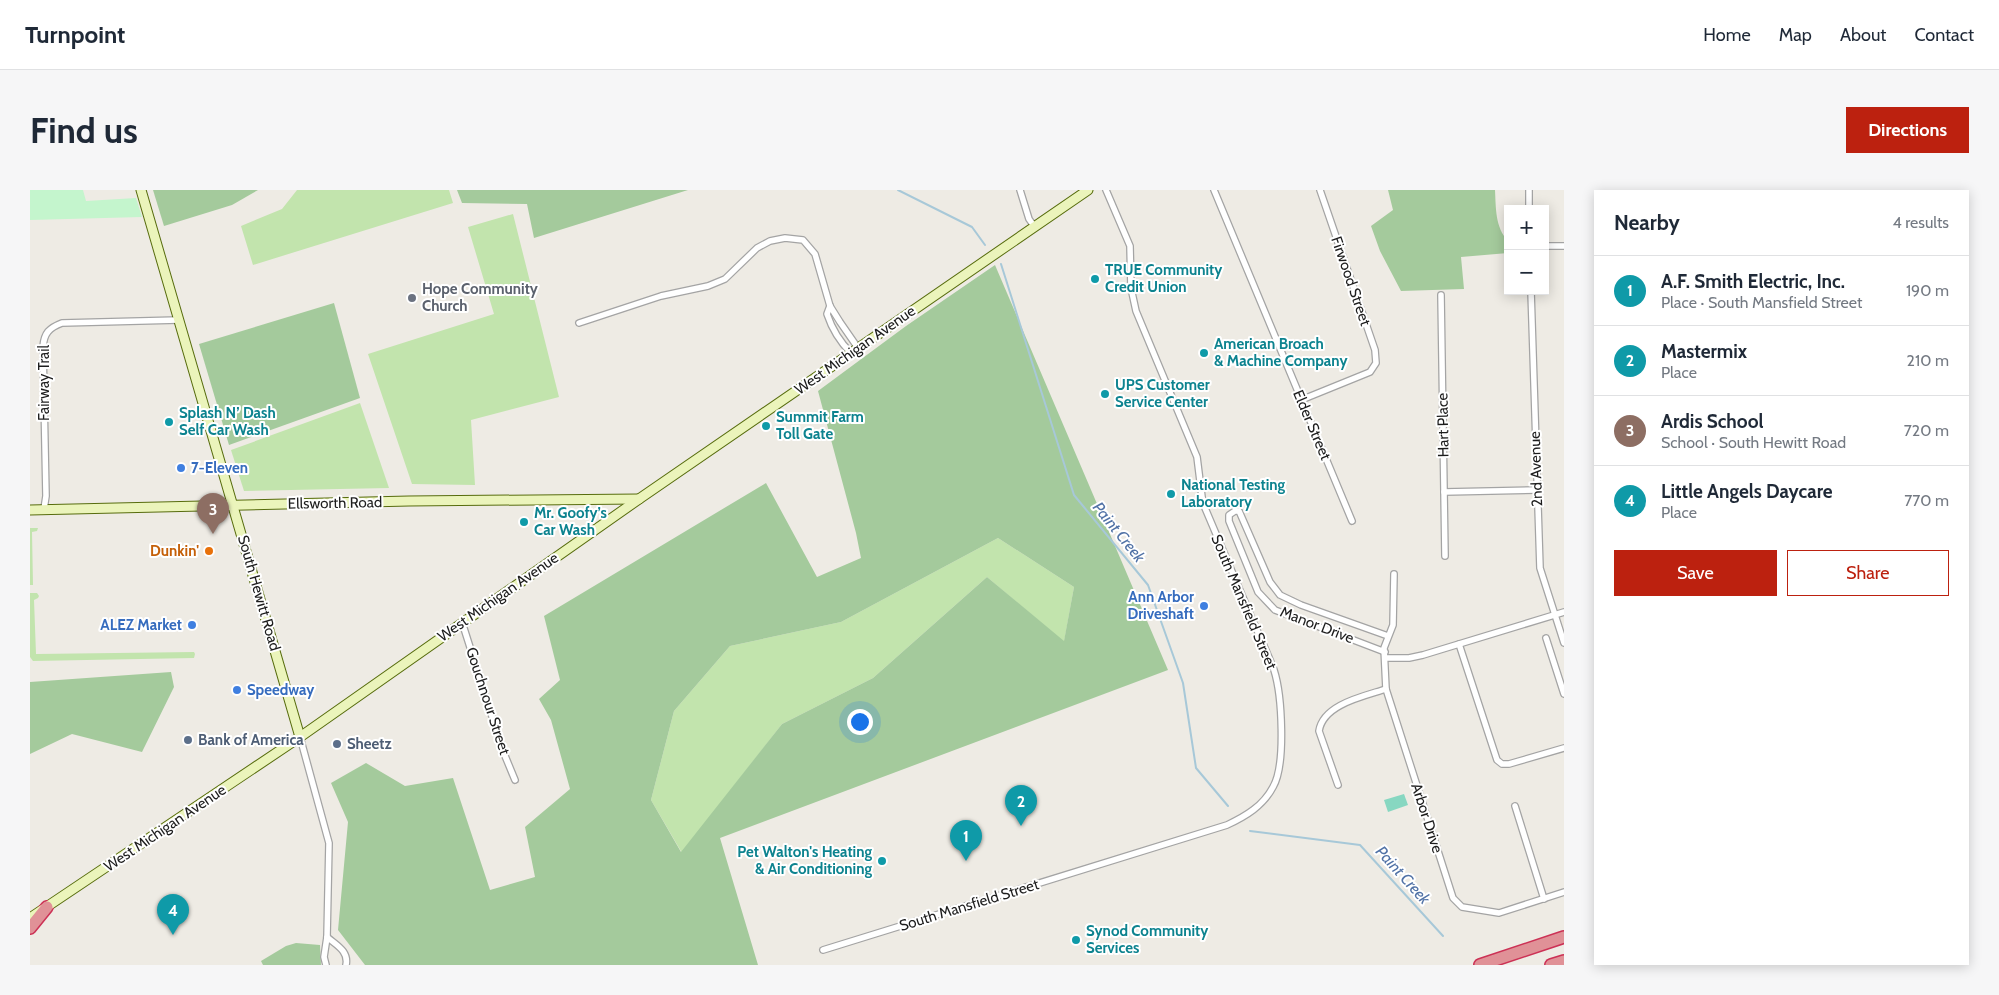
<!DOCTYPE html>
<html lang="en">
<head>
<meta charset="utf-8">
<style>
  body { margin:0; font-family:Cabin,sans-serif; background:#f6f6f7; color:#1f2937 }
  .controls { position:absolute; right:15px; top:15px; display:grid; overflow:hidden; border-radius:0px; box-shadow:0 2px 12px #0003 }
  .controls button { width:45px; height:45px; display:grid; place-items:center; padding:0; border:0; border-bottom:1px solid #e0e1e3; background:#fff; color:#1f2937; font:25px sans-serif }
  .you { position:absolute; left:829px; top:531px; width:18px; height:18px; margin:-12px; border:4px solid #fff; border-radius:50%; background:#1a73e8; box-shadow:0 0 0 8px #1a73e833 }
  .badge { display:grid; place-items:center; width:32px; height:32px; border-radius:50%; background:#bc210f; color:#fff; font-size:16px; font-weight:700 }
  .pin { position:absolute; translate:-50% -41px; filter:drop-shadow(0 1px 2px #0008) }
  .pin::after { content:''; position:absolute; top:26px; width:18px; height:15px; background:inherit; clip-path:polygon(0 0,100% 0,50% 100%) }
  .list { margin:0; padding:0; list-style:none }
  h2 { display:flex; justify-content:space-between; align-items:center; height:65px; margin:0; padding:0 20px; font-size:21px }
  h2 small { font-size:16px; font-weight:400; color:#747a83 }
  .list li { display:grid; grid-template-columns:32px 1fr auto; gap:15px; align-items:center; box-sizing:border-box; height:70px; padding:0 20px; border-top:1px solid #e0e1e3 }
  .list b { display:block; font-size:19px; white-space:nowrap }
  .list p { margin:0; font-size:16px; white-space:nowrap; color:#747a83 }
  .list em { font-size:16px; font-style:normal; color:#747a83 }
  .actions { display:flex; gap:10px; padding:15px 20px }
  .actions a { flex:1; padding:11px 0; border:1px solid #bc210f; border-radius:0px; text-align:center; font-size:18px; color:#bc210f }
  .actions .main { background:#bc210f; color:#fff }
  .map { position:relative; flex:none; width:1534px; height:775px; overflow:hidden; border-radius:0px }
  header { display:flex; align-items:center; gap:30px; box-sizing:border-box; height:70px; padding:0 25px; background:#fff; border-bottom:1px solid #e0e1e3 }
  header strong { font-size:24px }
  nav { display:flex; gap:28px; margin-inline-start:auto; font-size:18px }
  .intro { display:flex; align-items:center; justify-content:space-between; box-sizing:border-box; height:120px; padding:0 30px }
  h1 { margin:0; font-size:35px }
  .button { padding:12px 22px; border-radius:0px; background:#bc210f; color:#fff; font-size:18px; font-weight:700 }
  main { display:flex; gap:30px; padding:0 30px }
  aside { flex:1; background:#fff; border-radius:0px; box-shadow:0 2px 12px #0003 }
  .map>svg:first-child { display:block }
</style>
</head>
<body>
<header>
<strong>Turnpoint</strong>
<nav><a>Home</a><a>Map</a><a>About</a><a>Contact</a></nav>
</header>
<div class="intro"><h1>Find us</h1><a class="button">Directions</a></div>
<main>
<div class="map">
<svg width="1534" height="775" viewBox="0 0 1534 775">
  <rect width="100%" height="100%" fill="#eeebe4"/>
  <g fill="#c2e4ad">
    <path d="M267,0H419L423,13L223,75L211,36L252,19Z"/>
    <path d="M483,24L529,207L441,230L445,295L382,294L338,164L464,124L438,37Z"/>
    <path d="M330,213L359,298L214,301L201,260Z"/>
    <path d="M0,338H8L7,341L2,342L3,395H0Z"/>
    <path d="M968,348L1044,397L1034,452L957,387L843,488L752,534L652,663L621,610L644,521L700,456L811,432Z"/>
    <path d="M0,403H7L9,406L8,408L4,410L6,464L164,462L165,464L164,468L3,471L0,467Z"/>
  </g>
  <g fill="#a4ca9c" fill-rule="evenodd">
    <path d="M123,0H228L202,15L134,36Z"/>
    <path d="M427,0H658L504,48L497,14L432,13Z"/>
    <path d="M1358,0H1465C1466,18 1465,37 1478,51V63L1431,67L1434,99L1371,101L1350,61L1341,36L1363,20Z"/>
    <path d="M965,75L1138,480L690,648L728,775H335L308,740L318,632L301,593L336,573L375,596L423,588L460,700L505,687L495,637L540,599L521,530L509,509L530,490L514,426L736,293L787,387L831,368L826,343L788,201L876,136ZM968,348L1044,397L1034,451L957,387L843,488L752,534L651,662L621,610L644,521L700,456L811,432Z"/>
    <path d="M304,113L330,208L199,255L169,154Z"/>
    <path d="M141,482L144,497L112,562L42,544L0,564V492Z"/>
    <path d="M266,753L290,755L291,775H233L231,771L256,756Z"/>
  </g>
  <path fill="#c4f5cd" d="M0,0H53L56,11L106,8L112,27L0,30Z"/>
  <path fill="#87d7c1" d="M1374,604L1378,615L1358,622L1354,610Z"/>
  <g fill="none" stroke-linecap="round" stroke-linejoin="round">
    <g stroke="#a7c8d8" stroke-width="2">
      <path d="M868,0L942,37L955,55"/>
      <path d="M971,74L1044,305L1118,395L1153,493L1166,578L1198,616"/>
      <path d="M1220,641L1330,655L1413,746"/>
    </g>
    <defs>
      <g id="street">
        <path d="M990,0L999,29L1004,36"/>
        <path d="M1184,0L1322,331"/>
        <path d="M1499,0V19"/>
        <path d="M1515,56H1534"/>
        <path d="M1501,101L1510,378L1534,453"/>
        <path d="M1411,105L1415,366"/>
        <path d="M800,116L797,124C802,139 810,152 821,163"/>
        <path d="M549,133L631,106L678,96L695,89L727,58L740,51L755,48L773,50L785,64L800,116L810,132L828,158"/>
        <path d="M1271,210L1340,182L1346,173L1345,160L1290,0"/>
        <path d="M1414,302L1507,300"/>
        <path d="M14,319L16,306L13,157C14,143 19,138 32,133L149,130"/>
        <path d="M1364,384L1363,435L1354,458L1356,499L1423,708L1432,717L1469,723L1534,702"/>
        <path d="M432,432L473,561L485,590"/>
        <path d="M1516,448L1534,504"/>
        <path d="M1429,454L1467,570L1472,574H1479L1534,558"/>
        <path d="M1355,462L1245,420L1228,402L1199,331V325L1205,321H1209L1240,392L1250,405L1271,415L1358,446"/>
        <path d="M1356,468H1379L1393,465L1534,422"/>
        <path d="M270,547L299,653L297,747L294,767L296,775"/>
        <path d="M1308,595L1289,541C1293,514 1335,506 1356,499"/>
        <path d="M1485,616L1514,709"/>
        <path d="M297,747C306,755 319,761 316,775"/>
        <path d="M793,760L1197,635C1216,626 1233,616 1243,597C1256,575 1252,505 1244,480C1238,464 1230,447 1223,431C1207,394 1191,356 1175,318L1172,307L1167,267L1106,121L1101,98L1100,56L1076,0"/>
      </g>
      <g id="secondary">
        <path d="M111,0L270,547"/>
        <path d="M0,320L379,311L609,309"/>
        <path d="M0,728L270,547L609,309L1058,0"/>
      </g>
      <g id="highway">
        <path d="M0,738L17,717"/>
        <path d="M1450,775L1534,747"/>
        <path d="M1521,775L1534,771"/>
      </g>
    </defs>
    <use href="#street" stroke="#a4a4a4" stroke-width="8"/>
    <use href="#secondary" stroke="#576c0d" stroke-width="11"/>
    <use href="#highway" stroke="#cc3155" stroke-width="14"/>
    <use href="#street" stroke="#fff" stroke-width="5.5"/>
    <use href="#secondary" stroke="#ebf4bb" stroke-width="9"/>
    <use href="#highway" stroke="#e09197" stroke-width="11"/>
  </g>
  <g fill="#0f9aa8" stroke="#fff" stroke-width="2">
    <circle cx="1065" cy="89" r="5"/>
    <circle cx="1174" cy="163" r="5"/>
    <circle cx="1075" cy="204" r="5"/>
    <circle cx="139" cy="232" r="5"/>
    <circle cx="736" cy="236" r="5"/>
    <circle cx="1141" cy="304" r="5"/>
    <circle cx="494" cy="332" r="5"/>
    <circle cx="852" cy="671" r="5"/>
    <circle cx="1046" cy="750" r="5"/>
  </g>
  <circle fill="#6b7280" stroke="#fff" stroke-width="2" cx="382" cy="108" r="5"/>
  <g fill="#3f7fe0" stroke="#fff" stroke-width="2">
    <circle cx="151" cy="278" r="5"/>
    <circle cx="1174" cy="416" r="5"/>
    <circle cx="162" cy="435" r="5"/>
    <circle cx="207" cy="500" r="5"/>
  </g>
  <circle fill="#e8710a" stroke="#fff" stroke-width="2" cx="179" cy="361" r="5"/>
  <g fill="#5c6f8a" stroke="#fff" stroke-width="2">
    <circle cx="158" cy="550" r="5"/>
    <circle cx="307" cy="554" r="5"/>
  </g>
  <g text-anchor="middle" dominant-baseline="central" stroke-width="4" stroke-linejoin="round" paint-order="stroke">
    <g font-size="15" font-weight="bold" fill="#0d838f" stroke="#fff" text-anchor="start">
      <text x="1075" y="80">TRUE Community<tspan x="1075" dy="17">Credit Union</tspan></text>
      <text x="1184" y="154">American Broach<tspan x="1184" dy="17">&amp; Machine Company</tspan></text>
      <text x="1085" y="195">UPS Customer<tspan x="1085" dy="17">Service Center</tspan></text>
      <text x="149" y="223">Splash N’ Dash<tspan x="149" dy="17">Self Car Wash</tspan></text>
      <text x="746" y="227">Summit Farm<tspan x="746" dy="17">Toll Gate</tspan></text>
      <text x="1151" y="295">National Testing<tspan x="1151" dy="17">Laboratory</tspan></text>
      <text x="504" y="323">Mr. Goofy’s<tspan x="504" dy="17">Car Wash</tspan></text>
      <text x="842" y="662" text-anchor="end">Pet Walton's Heating<tspan x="842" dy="17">&amp; Air Conditioning</tspan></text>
      <text x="1056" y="741">Synod Community<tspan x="1056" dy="17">Services</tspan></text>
    </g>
    <g font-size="15" fill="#1d1d1d" stroke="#fff">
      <text transform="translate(1321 91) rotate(71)">Firwood Street</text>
      <text transform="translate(825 160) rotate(-35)">West Michigan Avenue</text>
      <text transform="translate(14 193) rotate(-90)">Fairway Trail</text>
      <text transform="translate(1282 235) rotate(67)">Elder Street</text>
      <text transform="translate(1413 235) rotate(-91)">Hart Place</text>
      <text transform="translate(1506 279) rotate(-92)">2nd Avenue</text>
      <text transform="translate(305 313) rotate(-1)">Ellsworth Road</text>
      <text transform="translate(229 403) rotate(74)">South Hewitt Road</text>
      <text transform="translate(468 407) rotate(-35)">West Michigan Avenue</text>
      <text transform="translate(1214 412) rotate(67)">South Mansfield Street</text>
      <text transform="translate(1287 435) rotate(21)">Manor Drive</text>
      <text transform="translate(458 511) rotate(72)">Gouchnour Street</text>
      <text transform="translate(1397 628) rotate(72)">Arbor Drive</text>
      <text transform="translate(135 638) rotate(-34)">West Michigan Avenue</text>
      <text transform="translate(939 715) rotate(-17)">South Mansfield Street</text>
    </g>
    <g font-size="15" font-weight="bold" fill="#5b616d" stroke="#fff" text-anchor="start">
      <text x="392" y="99">Hope Community<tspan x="392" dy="17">Church</tspan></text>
    </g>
    <g font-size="15" font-weight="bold" fill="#366cbe" stroke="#fff" text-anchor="start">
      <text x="161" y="278">7-Eleven</text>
      <text x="1164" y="407" text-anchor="end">Ann Arbor<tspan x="1164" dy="17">Driveshaft</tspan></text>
      <text x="152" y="435" text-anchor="end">ALEZ Market</text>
      <text x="217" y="500">Speedway</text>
    </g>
    <g font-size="15" font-weight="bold" fill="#c56008" stroke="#fff" text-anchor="end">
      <text x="169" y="361">Dunkin'</text>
    </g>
    <g font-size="15" font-weight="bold" fill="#4e5e75" stroke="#fff" text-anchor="start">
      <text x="168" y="550">Bank of America</text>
      <text x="317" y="554">Sheetz</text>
    </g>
    <g font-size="16" font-style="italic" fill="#5172a6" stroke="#fff">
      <text transform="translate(1089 342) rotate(51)">Paint Creek</text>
      <text transform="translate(1373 685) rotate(48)">Paint Creek</text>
    </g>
  </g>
</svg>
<div class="controls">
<button>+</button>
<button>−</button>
</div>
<div class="you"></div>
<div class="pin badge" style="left:936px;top:671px;background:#0f9aa8">1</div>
<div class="pin badge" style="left:991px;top:636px;background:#0f9aa8">2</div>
<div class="pin badge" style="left:183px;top:344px;background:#8d6e63">3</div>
<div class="pin badge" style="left:143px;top:745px;background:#0f9aa8">4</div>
</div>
<aside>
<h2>Nearby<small>4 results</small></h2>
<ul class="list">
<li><span class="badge" style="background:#0f9aa8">1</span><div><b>A.F. Smith Electric, Inc.</b><p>Place · South Mansfield Street</p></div><em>190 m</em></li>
<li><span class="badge" style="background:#0f9aa8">2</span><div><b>Mastermix</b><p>Place</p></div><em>210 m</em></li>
<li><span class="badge" style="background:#8d6e63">3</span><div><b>Ardis School</b><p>School · South Hewitt Road</p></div><em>720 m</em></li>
<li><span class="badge" style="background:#0f9aa8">4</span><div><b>Little Angels Daycare</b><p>Place</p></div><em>770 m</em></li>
</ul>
<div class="actions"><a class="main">Save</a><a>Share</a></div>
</aside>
</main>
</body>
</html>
